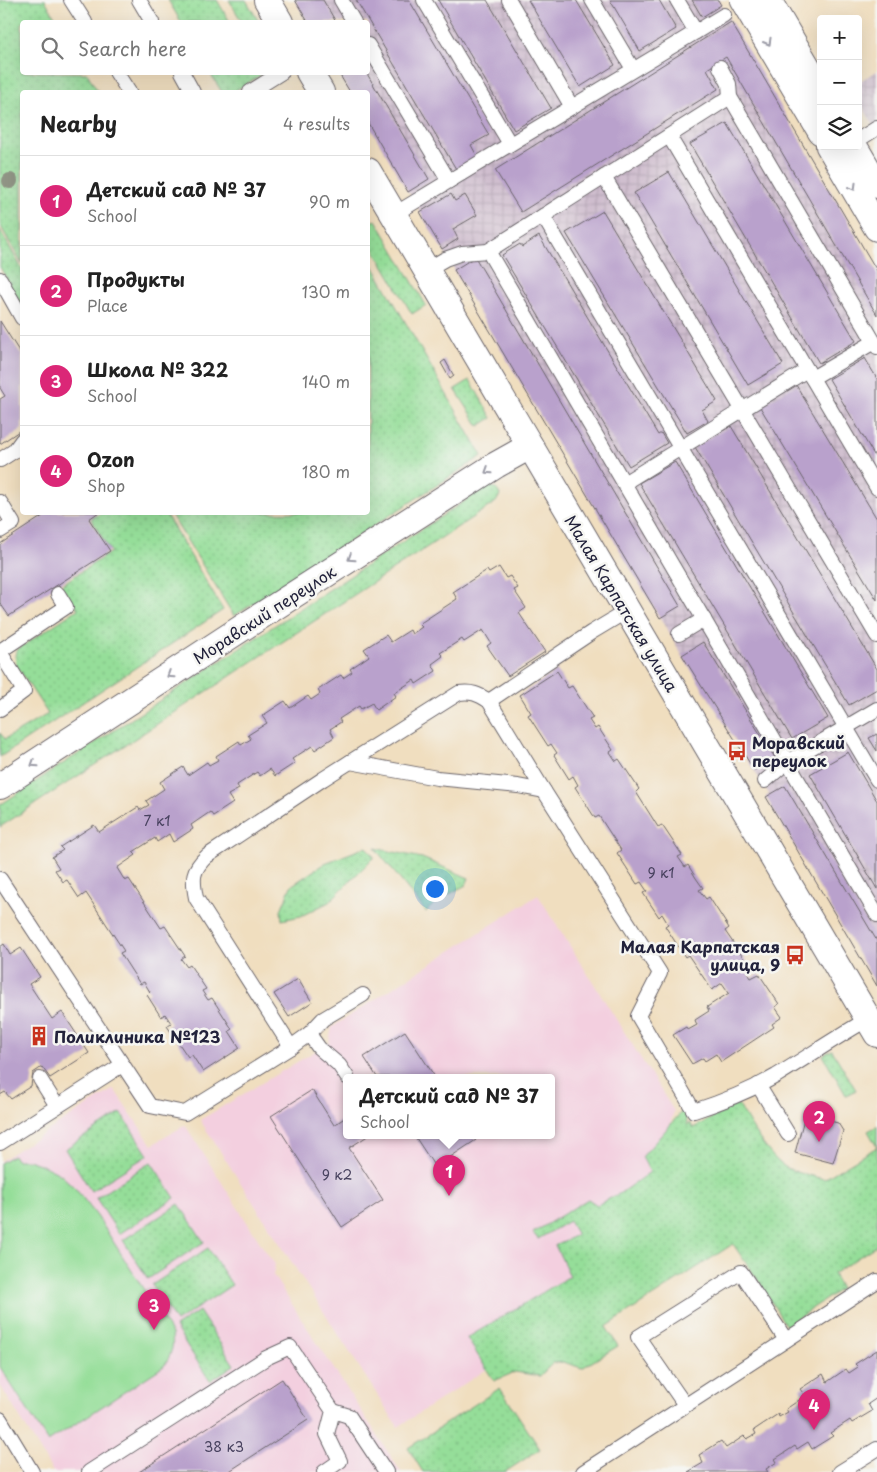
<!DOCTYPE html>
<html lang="en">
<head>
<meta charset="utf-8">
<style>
  body { margin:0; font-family:"Playpen Sans",sans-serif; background:#f6f6f6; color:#222 }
  .controls { position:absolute; right:15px; top:15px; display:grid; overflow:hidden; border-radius:5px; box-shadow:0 5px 20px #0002 }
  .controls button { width:45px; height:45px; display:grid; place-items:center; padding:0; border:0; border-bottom:1px solid #e0e0e0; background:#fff; color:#222; font:25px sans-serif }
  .you { position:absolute; left:434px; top:888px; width:18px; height:18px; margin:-12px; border:4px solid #fff; border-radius:50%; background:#1a73e8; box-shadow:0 0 0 8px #1a73e833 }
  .badge { display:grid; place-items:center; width:32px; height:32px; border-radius:50%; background:#db2777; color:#fff; font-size:16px; font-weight:700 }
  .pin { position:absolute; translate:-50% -41px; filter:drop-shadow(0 1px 2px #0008) }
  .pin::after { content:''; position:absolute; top:26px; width:18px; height:15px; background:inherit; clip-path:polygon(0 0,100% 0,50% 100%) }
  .popup { position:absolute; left:343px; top:1074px; width:212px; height:65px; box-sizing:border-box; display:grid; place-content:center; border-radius:5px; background:#fff; filter:drop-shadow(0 1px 4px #0005); font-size:16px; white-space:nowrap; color:#767676 }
  .popup b { font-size:19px; color:#222 }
  .popup::after { content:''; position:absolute; left:50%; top:100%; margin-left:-10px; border:10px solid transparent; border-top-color:#fff }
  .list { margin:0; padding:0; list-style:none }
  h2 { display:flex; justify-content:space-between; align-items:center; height:65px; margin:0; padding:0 20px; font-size:21px }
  h2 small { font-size:16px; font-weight:400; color:#767676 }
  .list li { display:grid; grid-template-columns:32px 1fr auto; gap:15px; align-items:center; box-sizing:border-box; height:90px; padding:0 20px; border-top:1px solid #e0e0e0 }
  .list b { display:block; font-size:19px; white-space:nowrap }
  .list p { margin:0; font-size:16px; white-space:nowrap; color:#767676 }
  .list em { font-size:16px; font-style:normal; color:#767676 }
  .icon { flex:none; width:28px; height:28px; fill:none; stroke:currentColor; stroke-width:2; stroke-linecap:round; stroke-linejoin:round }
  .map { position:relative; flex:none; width:877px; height:1472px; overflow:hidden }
  .search { position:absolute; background:#fff; box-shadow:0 5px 20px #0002; left:20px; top:20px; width:350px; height:55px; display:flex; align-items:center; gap:12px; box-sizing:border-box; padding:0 18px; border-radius:5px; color:#767676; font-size:19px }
  .panel { position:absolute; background:#fff; box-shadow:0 5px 20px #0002; left:20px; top:90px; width:350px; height:425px; border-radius:5px }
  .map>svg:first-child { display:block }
</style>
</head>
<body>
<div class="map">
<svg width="877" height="1472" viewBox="0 0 877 1472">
  <defs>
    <pattern id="industrial-grid" width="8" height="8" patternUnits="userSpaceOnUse" patternTransform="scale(1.25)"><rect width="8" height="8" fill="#cfbdce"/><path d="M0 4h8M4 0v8" fill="none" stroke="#b1a2b2"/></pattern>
    <pattern id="grass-dots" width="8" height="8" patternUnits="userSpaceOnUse" patternTransform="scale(1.25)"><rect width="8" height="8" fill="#95de99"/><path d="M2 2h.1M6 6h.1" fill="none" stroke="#80be85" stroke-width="1.8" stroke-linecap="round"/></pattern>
  </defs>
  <rect width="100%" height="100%" fill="#f6f6f2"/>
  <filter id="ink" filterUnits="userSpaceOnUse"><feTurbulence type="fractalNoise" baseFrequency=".02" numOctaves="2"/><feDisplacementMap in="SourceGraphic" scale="10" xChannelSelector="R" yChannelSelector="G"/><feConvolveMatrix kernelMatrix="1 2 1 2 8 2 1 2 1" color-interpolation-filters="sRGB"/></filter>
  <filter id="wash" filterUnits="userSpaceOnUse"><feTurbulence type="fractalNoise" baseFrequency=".0096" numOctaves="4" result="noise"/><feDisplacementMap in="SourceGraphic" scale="20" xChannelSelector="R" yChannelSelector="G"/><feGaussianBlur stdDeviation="1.12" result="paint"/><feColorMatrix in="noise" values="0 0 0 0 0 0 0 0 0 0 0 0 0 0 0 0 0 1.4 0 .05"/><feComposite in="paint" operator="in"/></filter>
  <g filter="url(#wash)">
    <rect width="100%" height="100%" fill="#f0debf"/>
    <g fill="#f3cfdf" fill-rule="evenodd">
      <path d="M538,895L674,1111L624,1280L398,1427L200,1120L329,1043L332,1027ZM346,1077H552V1135H346Z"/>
      <path d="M114,1089L152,1145L185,1125L268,1255L275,1264L273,1275L401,1472H53L0,1385V1161Z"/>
    </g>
    <g fill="url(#industrial-grid)">
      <path d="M295,0H718L731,22L877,271V986L766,797L769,794L682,655L368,123V92H350L338,73L368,72V22H308Z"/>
      <path d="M877,71V131L858,99V82Z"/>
    </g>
    <g fill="url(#grass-dots)" stroke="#5c806a">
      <path d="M0,0H45L58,22H22V72L87,73L98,92H22V264L0,225Z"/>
      <path d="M168,0H217L230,22H181Z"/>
      <path d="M229,0H246L259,22H242Z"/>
      <path d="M210,73H259L261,75L233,92H222Z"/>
      <path d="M376,220L426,305L412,314L368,239V222Z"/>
      <path d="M0,230L22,269V306L0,267Z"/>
      <path d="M368,257L482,456L234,616L170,513L368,512Z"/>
      <path d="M470,380L492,418L479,426L455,389Z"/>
      <path d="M488,486C495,487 497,489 500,495L496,502L0,827V805Z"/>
      <path d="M101,513H165L223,610L0,757V733L5,739L48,714L16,665L15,655L18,649L78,609L61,585L111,552L91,519Z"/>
      <path d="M366,847L374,857L329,902L301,916L282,920L281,910L291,886L325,863Z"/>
      <path d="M375,848L422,858L469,878L466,885L438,900L426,912Z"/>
      <path d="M832,1050L856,1090L846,1095L823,1055Z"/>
      <path d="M738,1104C749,1122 769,1160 789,1169C800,1174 812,1176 824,1179L877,1147L868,1131L877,1126V1245L833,1274L841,1289L786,1326L763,1288L733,1244L606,1327L618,1346L582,1368L563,1362L553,1363L540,1376L515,1372L494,1381L467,1338L570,1276L555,1245L577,1235L569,1221L538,1239L533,1233L588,1199L597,1205L619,1194L650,1172L642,1157L685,1108L687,1125L690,1123L693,1128Z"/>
      <path d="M121,1113L148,1155L91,1191L65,1149Z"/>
      <path d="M151,1162L175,1198L119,1234L96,1198Z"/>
      <path d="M179,1204L204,1242L148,1279L123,1240Z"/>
      <path d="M208,1248L232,1285L176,1322L152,1285Z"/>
      <path d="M199,1311L234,1365L210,1381L175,1327Z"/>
      <path d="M500,1388L540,1449L505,1472H423L408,1448Z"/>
    </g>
    <path fill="#95de99" stroke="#5c806a" d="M13,1155L16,1160H28L40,1164L60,1174L75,1188L97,1216L172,1334C174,1348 171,1354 164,1366L48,1442L0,1367V1163Z"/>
    <g id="blocks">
      <g fill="#b9a1cc">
        <path d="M295,0H323L336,22H308Z"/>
        <path d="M356,0H409L489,135L471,145L477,156L456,169Z"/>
        <path d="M438,0H487L551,108L514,130Z"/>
        <path d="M528,0H576L615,65L580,87Z"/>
        <path d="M610,0H659L676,29L640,51Z"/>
        <path d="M692,0H718L721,5L702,17Z"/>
        <path d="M731,22L877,271V315L726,57L707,69L718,89L521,212L495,170Z"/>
        <path d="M338,72H366L429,179L408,192L368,123V92H350Z"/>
        <path d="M727,123L856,341L819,363L690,144Z"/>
        <path d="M669,172L783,364L748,385L634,193Z"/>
        <path d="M451,194L455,201L465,195L477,215L453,229L458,239L442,249L420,212Z"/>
        <path d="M603,211L717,401L702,410L708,421L687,433L566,233Z"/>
        <path d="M539,236L658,435L661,433L667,443L629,466L502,255L520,244L522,247Z"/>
        <path d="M475,257L680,606L660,618L454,270Z"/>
        <path d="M0,321L22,356V429L0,444V399L5,396L0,388Z"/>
        <path d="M865,358L877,379V460L829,379Z"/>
        <path d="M445,360L454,376L450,379L441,363Z"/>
        <path d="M796,385L877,519V600L760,407Z"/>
        <path d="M731,426L877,669V689L849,705L695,447Z"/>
        <path d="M675,462L828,718L792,739L639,483Z"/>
        <path d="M49,512H99L89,519L110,551L9,616L0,603V544Z"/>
        <path d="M499,567L506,578L510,576L518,588L514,590L526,608L519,613L545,652L508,676L487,646L491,643L483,630L464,642L462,639L440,653L443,656L432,664L436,671L416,684L414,680L394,693L396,696L376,710L372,703L361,709L359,706L339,719L341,722L330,729L334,737L315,750L312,746L292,759L295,763L275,776L270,769L260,776L257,772L237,785L239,789L228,795L233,803L213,816L210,812L191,825L193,829L173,842L169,834L157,842L155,838L133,852L136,855L117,868L125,881L129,879L161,928L165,926L185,956L181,959L187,967L190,965L206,989L202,991L208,1000L212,998L232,1029L229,1031L240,1048L203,1072L192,1055L188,1057L167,1026L171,1023L165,1014L161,1017L147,995L150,992L144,982L140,984L120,953L124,951L86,893L79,898L67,880L63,882L55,870L59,868L52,857L63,850L60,847L94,825L99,832L138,807L140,810L149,805L146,801L164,789L160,782L183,767L188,775L207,762L209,765L218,760L216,756L239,741L241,745L251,739L248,735L267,723L262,716L285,701L290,708L308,696L311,700L320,694L318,690L341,675L343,678L352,672L350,669L369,656L364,649L386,635L391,642L410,630L412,634L422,627L419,624L457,599L453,592L487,570L489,573Z"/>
        <path d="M703,642L775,758L754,770L682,655Z"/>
        <path d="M557,671L568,688L572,686L593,718L589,720L595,729L598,727L613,750L610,752L616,761L619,759L639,789L636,792L658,827L662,825L682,855L678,857L685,867L688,865L696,878L703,888L699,890L706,899L709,897L729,928L725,931L749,966L745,969L751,978L759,974L779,1004L775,1007L782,1017L772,1024L774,1027L721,1062L716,1054L705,1061L703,1058L692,1064L673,1035L686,1027L688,1030L697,1025L695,1020L709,1011L707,1007L729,993L722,983L712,990L688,955L685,957L665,926L668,924L662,914L659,917L643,893L647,891L641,882L637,884L617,853L621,850L599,816L595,818L575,787L578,785L573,776L569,779L554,755L557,753L551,744L548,746L528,715L531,713L520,695Z"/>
        <path d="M877,734V751L869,738Z"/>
        <path d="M848,752L877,801V889L810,774Z"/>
        <path d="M785,786L877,941V986L766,797Z"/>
        <path d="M4,944L10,955L21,948L40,977L29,984L52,1019L62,1012L89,1053L50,1078L42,1067L33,1073L31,1086L11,1099L5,1092L0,1095V947Z"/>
        <path d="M298,979L312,1002L289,1017L274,994Z"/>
        <path d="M405,1031L435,1077H377L364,1057Z"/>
        <path d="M312,1090L334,1125L346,1117V1135H369L349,1148L383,1200L342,1227L271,1116Z"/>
        <path d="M805,1115L838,1123L843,1131L833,1163L795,1153Z"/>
        <path d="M414,1135H472L476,1140L435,1167Z"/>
        <path d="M877,1350V1398L868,1404L872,1411L852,1423L850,1420L830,1433L833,1436L812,1449L808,1442L797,1449L795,1446L775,1459L777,1462L766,1469L768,1472H688L703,1463L699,1455L721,1441L726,1448L744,1436L747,1439L756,1434L754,1430L778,1414L779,1417L788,1412L786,1409L805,1396L800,1389L823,1374L827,1382L846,1369L849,1373L858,1367L855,1364Z"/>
        <path d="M282,1379L308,1420L228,1472H139Z"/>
      </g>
    </g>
  </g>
  <g filter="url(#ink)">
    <use href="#blocks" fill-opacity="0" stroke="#6a6469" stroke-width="1"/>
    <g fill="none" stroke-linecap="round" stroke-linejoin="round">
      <defs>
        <g id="lane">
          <path d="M71,0L85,22"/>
          <path d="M139,0L152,22"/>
          <path d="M341,0L354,22"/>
          <path d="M424,0L510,144"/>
          <path d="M509,0L572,107"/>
          <path d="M592,0L633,69"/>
          <path d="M677,0L696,32"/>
          <path d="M368,45L449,181"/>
          <path d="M720,67L729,84L730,97L877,347"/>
          <path d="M116,72L129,92"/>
          <path d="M182,72L193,92"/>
          <path d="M250,92L282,72"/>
          <path d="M669,136L877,488"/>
          <path d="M858,140L877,128"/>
          <path d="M604,177L877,636"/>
          <path d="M393,215L724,15"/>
          <path d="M543,216L877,780"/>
          <path d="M488,251L877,915"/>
          <path d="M426,270L445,259L462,253L488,251L730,97"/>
          <path d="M0,279L22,318"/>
          <path d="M812,378L874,342"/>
          <path d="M0,460L14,451L22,440"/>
          <path d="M624,483L807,370"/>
          <path d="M0,502L13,523L0,531"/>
          <path d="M679,634L704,619"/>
          <path d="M0,651L66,607L58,594"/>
          <path d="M0,652L24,691L0,709"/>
          <path d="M489,701L592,632L627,611"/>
          <path d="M350,762L437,778L518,786L544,791"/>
          <path d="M765,781L787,762L877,709"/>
          <path d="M0,879L150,1106L185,1113L291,1047L196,898C192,878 192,870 207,856L323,779L459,693C471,691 478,694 489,701L544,791L660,973L638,1016L694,1111C722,1102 750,1091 776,1076C807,1057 837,1037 868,1019"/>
          <path d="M309,1034L323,1019L363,995"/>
          <path d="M291,1047L309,1034L319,1048L339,1065L347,1077"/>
          <path d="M40,1079L57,1106"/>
          <path d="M758,1085L788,1134"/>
          <path d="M0,1143L122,1065"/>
          <path d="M685,1405L638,1337L741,1272L786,1340"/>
          <path d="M333,1411L349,1416L386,1472"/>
          <path d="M0,1419L32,1472"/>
          <path d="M89,1472L266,1358L290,1347L333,1411L327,1434L340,1461L324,1472"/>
          <path d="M583,1472L877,1281"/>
          <path d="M840,1472L877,1449"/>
        </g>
        <g id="street">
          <path d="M267,0L280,22"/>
          <path d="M743,0L821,132"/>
          <path d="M768,0L821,90"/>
          <path d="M309,72L321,92"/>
          <path d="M829,146L877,228"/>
          <path d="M854,146L877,185"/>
          <path d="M368,171L877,1034"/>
          <path d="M0,786L245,626L496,465L530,446"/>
        </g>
      </defs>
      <use href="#lane" stroke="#6a6469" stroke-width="16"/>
      <use href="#street" stroke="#6a6469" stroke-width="28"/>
      <use href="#lane" stroke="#fff" stroke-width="14"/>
      <use href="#street" stroke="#fff" stroke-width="26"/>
    </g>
    <circle fill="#919586" cx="10" cy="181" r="8"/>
    <defs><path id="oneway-chevron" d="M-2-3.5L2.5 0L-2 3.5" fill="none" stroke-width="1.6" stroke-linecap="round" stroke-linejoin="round" transform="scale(1.25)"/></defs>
    <g stroke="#9c9ca7">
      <use href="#oneway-chevron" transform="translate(768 42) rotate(60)"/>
      <use href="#oneway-chevron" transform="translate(853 187) rotate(60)"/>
      <use href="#oneway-chevron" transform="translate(488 471) rotate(147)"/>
      <use href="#oneway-chevron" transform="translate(351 558) rotate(147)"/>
      <use href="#oneway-chevron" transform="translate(170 675) rotate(147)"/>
      <use href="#oneway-chevron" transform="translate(34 764) rotate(147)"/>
    </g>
  </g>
  <defs>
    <symbol id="bus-bare" viewBox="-9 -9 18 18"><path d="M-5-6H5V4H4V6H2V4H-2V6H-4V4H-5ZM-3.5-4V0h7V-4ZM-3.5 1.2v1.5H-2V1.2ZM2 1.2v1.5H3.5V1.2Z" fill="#c8321e" stroke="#f6f6f2" stroke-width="2.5" paint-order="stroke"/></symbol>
    <symbol id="building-bare" viewBox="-9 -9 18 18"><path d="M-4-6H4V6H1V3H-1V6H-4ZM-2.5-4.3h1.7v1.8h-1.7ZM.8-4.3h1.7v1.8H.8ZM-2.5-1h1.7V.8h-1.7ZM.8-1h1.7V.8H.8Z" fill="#c8321e" stroke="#f6f6f2" stroke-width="2.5" paint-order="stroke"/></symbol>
  </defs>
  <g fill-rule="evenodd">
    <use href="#bus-bare" x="723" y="737" width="28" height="28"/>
    <use href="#bus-bare" x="781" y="941" width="28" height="28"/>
    <use href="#building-bare" x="25" y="1022" width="28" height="28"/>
  </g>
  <g text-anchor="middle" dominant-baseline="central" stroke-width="5" stroke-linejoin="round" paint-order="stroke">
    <g font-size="14" fill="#48425f">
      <text x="157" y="820">7 к1</text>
      <text x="661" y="872">9 к1</text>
      <text x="337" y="1174">9 к2</text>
      <text x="224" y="1446">38 к3</text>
    </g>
    <g font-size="16" fill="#22223b" stroke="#f6f6f2">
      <text transform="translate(622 603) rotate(59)">Малая Карпатская улица</text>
      <text transform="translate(264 614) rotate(-33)">Моравский переулок</text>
    </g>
    <g font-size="16" font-weight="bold" fill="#22223b" stroke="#f6f6f2" text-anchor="start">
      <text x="752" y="742">Моравский<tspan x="752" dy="18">переулок</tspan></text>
      <text x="780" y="946" text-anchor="end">Малая Карпатская<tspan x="780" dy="18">улица, 9</tspan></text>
      <text x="54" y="1036">Поликлиника №123</text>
    </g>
  </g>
</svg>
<div class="controls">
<button>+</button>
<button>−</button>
<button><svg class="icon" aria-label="layers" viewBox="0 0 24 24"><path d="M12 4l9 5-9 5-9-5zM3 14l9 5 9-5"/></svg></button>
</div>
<div class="you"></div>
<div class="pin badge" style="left:449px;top:1196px">1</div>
<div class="popup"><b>Детский сад № 37</b>School</div>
<div class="pin badge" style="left:819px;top:1142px">2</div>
<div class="pin badge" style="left:154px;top:1330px">3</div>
<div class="pin badge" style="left:814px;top:1430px">4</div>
<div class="search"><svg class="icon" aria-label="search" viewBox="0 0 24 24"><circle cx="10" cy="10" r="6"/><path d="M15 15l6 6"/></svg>Search here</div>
<section class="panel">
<h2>Nearby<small>4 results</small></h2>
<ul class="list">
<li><span class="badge">1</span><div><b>Детский сад № 37</b><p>School</p></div><em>90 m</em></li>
<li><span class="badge">2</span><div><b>Продукты</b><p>Place</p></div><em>130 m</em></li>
<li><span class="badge">3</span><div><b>Школа № 322</b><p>School</p></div><em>140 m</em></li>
<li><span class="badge">4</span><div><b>Ozon</b><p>Shop</p></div><em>180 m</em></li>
</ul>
</section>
</div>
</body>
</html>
